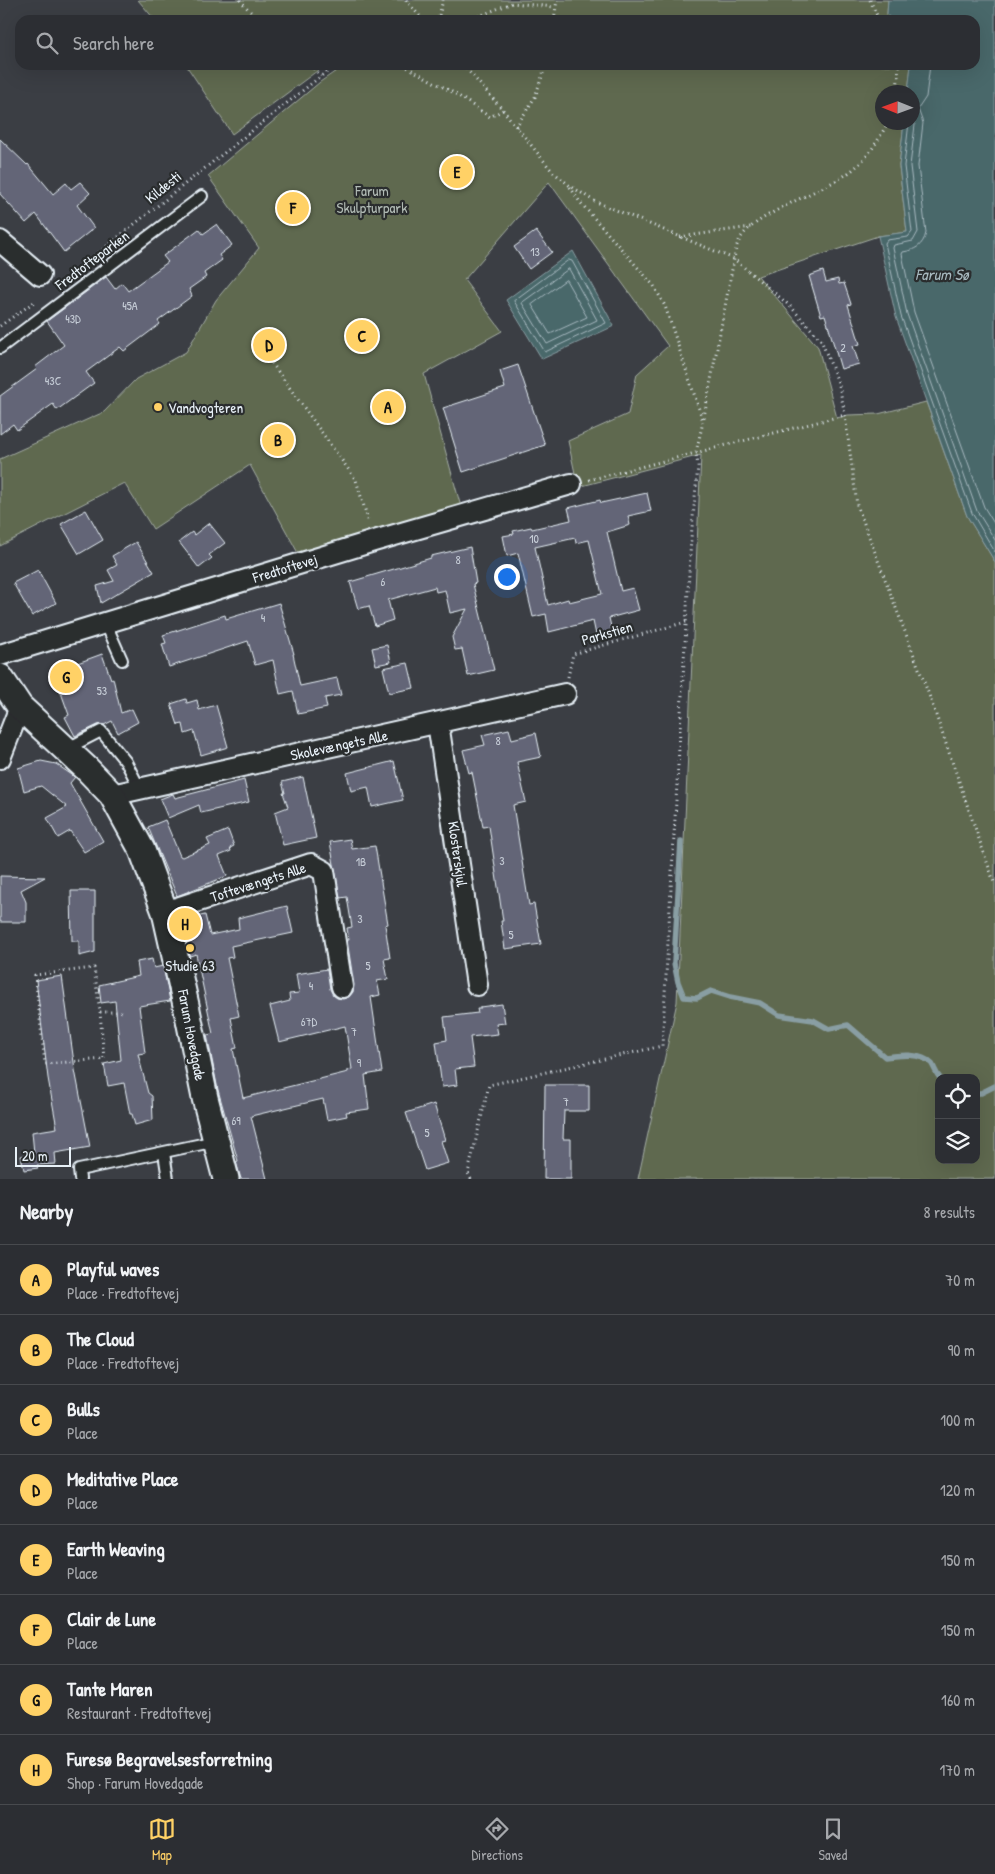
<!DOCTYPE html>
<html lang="en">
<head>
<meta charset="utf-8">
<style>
  body { margin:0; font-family:"Patrick Hand",sans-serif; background:#34363b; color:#f1f3f6 }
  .controls { position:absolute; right:15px; bottom:15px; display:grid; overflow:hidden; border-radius:10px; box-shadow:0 5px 20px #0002 }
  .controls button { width:45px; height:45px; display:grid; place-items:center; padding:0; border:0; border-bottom:1px solid #484a4e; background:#2c2e33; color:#f1f3f6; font:25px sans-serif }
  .compass { position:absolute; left:875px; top:85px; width:45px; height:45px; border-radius:50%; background:#2c2e33; box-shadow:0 5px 20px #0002; rotate:271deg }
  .scale { position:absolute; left:15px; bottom:12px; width:56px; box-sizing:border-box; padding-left:5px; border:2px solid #e8f1f8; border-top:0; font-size:14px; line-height:18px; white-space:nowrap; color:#e8f1f8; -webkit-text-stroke:4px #2a2d2e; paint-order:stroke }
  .you { position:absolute; left:506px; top:576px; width:18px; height:18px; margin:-12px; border:4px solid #fff; border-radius:50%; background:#1a73e8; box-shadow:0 0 0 8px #1a73e833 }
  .badge { display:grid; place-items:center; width:32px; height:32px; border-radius:50%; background:#ffd166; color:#111; font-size:16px; font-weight:700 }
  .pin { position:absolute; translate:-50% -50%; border:2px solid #fff; box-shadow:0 1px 5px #0006 }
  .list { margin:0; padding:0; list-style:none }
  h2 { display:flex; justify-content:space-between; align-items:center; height:65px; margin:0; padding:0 20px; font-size:21px }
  h2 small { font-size:16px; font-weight:400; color:#a6a8ac }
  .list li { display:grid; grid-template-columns:32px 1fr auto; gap:15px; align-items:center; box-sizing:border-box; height:70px; padding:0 20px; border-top:1px solid #484a4e }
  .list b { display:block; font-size:19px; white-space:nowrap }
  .list p { margin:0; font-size:16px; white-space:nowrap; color:#a6a8ac }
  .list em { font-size:16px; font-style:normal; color:#a6a8ac }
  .icon { flex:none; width:28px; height:28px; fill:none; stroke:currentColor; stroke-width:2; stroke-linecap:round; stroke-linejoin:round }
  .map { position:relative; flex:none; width:995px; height:1179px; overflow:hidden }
  .search { position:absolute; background:#2c2e33; box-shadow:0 5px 20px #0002; left:15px; right:15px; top:15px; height:55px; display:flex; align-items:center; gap:12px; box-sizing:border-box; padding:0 18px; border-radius:15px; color:#a6a8ac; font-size:19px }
  .sheet { height:625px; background:#2c2e33 }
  nav { display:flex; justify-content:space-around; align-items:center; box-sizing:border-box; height:70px; border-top:1px solid #484a4e; background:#2c2e33; font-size:14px; color:#a6a8ac }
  nav a { display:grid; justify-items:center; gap:2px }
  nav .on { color:#ffd166 }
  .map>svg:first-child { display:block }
</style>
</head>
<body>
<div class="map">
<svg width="995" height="1179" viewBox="0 0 995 1179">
  <rect width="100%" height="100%" fill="#3b3e44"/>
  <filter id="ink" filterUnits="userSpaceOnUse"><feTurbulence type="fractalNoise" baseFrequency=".02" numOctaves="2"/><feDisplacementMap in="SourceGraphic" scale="10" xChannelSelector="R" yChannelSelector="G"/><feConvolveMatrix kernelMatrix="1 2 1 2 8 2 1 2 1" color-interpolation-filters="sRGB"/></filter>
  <g filter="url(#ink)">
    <g fill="#5f6950" stroke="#a4ada4" fill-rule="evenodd">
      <path d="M138,0H888L887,14L890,20H155Z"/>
      <path d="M186,65H325L232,134Z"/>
      <path d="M345,65H911L908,92H882V122L904,123L899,166L907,232L878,236L758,276L818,347L837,418L848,415L878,414L926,402L967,516L995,562V1179H638L677,1002L701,455L578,487L568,441L628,414L637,374L668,346L549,182L464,280L502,331L424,374L461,507L298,553L250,465L153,529L124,483L0,546V459L104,412L136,379L186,352L216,300L259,248L208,176L320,82ZM939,1078H976V1160H939Z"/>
    </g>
    <g fill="#49676b" stroke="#899ea3">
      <path d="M888,0H995V562L967,516L896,317L878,236L907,232L899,166L904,123L912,122V92H908L911,65H975V20H890L887,14Z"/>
      <path d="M573,251L614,326L542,359L506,300Z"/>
    </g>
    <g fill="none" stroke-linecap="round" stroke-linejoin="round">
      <g stroke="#a8bac0" stroke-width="1">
        <path d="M930,65L926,97L918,109L923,123L918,166L926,233C923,246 915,250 903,252L902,254L914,312L984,507L995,525"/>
        <path d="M912,116L915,125L910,166L918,232L913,241L894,245L893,248L907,314L977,511L995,540"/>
        <path d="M909,122L904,166L912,232L908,237L887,240L885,243L901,316L972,513L995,552"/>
        <path d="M569,260L572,261L606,323L545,352L514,301Z"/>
        <path d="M569,269L597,320L547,344L522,303Z"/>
        <path d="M566,280L587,317L550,334L532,305Z"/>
      </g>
      <g stroke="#899ea3" stroke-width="5.5">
        <path d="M681,841L674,963L678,982L684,997L697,998L711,991L730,997L760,1003L779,1015L813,1020L829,1029L848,1025L885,1057C899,1055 921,1052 932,1064C935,1069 936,1074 940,1078"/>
        <path d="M976,1093H981L995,1086"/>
      </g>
    </g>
    <g fill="#636577" stroke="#e8f1f8" fill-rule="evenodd">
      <path d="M0,139L27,165L28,164L53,194L66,183L71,189L80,182L90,193L77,205L94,228L64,252L36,214L26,223L0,194Z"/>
      <path d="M217,224L232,245L219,255L222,260L204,273L206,277L189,289L192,296L158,321L160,324L124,351L120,347L86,372L94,383L57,410L53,404L17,430L13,424L0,434V396L37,369L35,367L64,345L47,321L106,277L115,289L122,283L128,291L168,262L163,256L199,229L203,234Z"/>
      <path d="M536,231L552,252L529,269L514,247Z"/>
      <path d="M823,271L826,282L838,279L839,284L844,283L851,304L848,305L860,344L853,346L859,364L841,369L825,315L821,316L809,276Z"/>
      <path d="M518,365L545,445L463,472L443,408L505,388L500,371Z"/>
      <path d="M647,493L651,511L628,516L630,525L607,532L621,591L633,588L639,610L609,618L612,631L596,635L593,621L549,632L546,614L533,617L518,553L507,556L503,536L514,534L513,531L531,527L532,529L571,520L568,508L600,500L601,503ZM575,538L576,543L589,540L602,594L569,602L568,599L548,605L535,547Z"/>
      <path d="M86,510L103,540L79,554L61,524Z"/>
      <path d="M209,523L225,543L209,555L212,558L199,568L179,542L192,532L194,535Z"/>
      <path d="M136,542L154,572L101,603L97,586L114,581L108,570L117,565L112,556Z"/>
      <path d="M470,547L476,583L473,584L494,670L468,676L462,649L455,650L452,637L467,609L450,613L445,590L436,592L435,587L388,600L393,620L375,626L369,606L358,609L350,582L431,558V556Z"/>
      <path d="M38,570L56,603L32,616L13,583Z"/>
      <path d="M279,603L294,654H293L300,686L337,678L341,695L325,698L327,708L298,714L293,691L280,694L273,660L255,665L248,641L169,667L162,644L166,643L163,635L225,615L226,619Z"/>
      <path d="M387,645L391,662L376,665L372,648Z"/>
      <path d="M102,654L111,679L113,678L121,713L132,709L138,722L118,733L112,721L104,725H98L75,736L65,717L69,715L55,676L65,672L64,668Z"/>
      <path d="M408,663L414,688L389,693L383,668Z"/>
      <path d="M186,699L187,703L197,700L199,710L216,705L228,747L201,755L194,731L185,734L183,724L178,725L171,704Z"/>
      <path d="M509,729L512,739L536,733L541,757L517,762L526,802L513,805L529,905L534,904L541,944L505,949L501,921H503L489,826L483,827L472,772L469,773L463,750L485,745L482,735Z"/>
      <path d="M41,761L56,764L75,777L70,783L103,841L84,852L70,831L58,838L47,818L67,807L41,786L24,791L18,768Z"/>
      <path d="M394,761L403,800L372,807L368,787L351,791L347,773Z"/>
      <path d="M303,777L316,838L283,845L275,812L288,807L283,793H285L282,782Z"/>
      <path d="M244,780L249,802L201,813L199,805L168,818L160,799L173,794L175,798Z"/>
      <path d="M165,820L180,856L182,857L210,845L207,839L228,830L234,846L230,848L231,851L219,856L227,876L177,896L148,827Z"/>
      <path d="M350,839L352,849L375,846L388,924L385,925L390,958L384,959L388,979L377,981L380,995L371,997L382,1072L365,1075L369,1109L346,1112L347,1116L327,1120L323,1099L251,1116L267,1179H241L236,1162L238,1161L218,1090L207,1035L213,1034L196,954L190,956L182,920L205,915L210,935L239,929L238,918L287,906L293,933L231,946L233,957L227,958L239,1016L231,1018L237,1048L233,1049L243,1098L348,1072V1070L352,1069L345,1026L279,1042L270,1006L290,1001L289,994L299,993L296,974L327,969L330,989L333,995L337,998L343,999L349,997L353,992L354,985L347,940H349L347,928L352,927L347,897L340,898L330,842Z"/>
      <path d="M0,876L45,877L21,890L26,902V922H0Z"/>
      <path d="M71,891H95V952L79,956V941H72Z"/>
      <path d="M152,959L154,968L163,966L170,1001L139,1006L145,1053L138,1054L148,1093L152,1096L153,1120L135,1125L132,1114H130L124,1083L108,1086L104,1064L121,1060L115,1001L101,1003L99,985L139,976L137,962Z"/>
      <path d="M62,976L75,1070L90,1147L55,1153L56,1164L37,1165L38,1168L24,1170L21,1156L34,1153L32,1132L57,1128L48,1078L36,980Z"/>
      <path d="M502,1004L505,1023L496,1024L498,1034L470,1037L474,1067L455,1069L457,1085L442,1087L436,1042L447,1040L444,1017L478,1013L477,1009H480V1007Z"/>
      <path d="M545,1085H589V1111H564L563,1139H571V1179H544Z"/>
      <path d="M434,1104L445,1140L441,1141L448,1163L425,1170L406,1113Z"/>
    </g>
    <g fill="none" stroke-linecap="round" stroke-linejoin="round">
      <defs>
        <g id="service">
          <path d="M0,348L202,196"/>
          <path d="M106,624L122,660"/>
          <path d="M66,749L101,731L126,762L140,789"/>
          <path d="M164,1153L168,1179"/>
          <path d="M80,1179L79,1170L216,1141"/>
        </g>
        <g id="minor">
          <path d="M0,241L40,275"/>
          <path d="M0,655L374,541L571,484"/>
          <path d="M438,723L477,985"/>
          <path d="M0,758L20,707"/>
          <path d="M112,795L565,694"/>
          <path d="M165,912L311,864L324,871L342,987"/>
        </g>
        <path id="tertiary" d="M0,677L20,707L87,769L112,795L142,850L165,912L186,1005L205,1098L226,1179"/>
      </defs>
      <use href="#service" stroke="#e8f1f8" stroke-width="14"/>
      <use href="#minor" stroke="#e8f1f8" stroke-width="24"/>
      <use href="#tertiary" stroke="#e8f1f8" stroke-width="29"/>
      <g stroke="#e8f1f8" stroke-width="3" stroke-dasharray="1 4" stroke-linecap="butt">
        <path d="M240,0L258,20"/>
        <path d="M406,0L423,20"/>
        <path d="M870,0L879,20"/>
        <path d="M438,20L443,0"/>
        <path d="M469,20L512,3L555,7"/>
        <path d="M554,20L557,0"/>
        <path d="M310,65L321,76"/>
        <path d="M403,65L454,93L490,117L503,110"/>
        <path d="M463,65L503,110L552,171L569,185L594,201L734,259L790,306L821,340L839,385L845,415L857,505L929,695L995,885"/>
        <path d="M897,92L899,65"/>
        <path d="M516,127L535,97L546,65"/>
        <path d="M570,187L580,202L654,286L665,306L703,421"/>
        <path d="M680,237L751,227"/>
        <path d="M83,265L321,76L338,65"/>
        <path d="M0,326L34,302"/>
        <path d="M266,355L356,480L369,523"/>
        <path d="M589,480L845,415"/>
        <path d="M568,677L573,654L686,622"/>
        <path d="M100,1012L104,1059L45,1064L35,975L94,968L100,1012H123"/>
        <path d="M471,1179L468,1173L489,1085L662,1046L691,538L698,466L696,452L703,422L734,259C735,253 736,246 739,241C750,215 827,190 851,171C868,158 878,141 888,122"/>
      </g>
      <use href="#service" stroke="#2a2d2e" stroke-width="10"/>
      <use href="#minor" stroke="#2a2d2e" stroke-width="20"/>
      <use href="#tertiary" stroke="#2a2d2e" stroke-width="25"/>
    </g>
  </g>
  <g fill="#ffd166" stroke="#2a2d2e" stroke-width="2">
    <circle cx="158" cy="407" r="5"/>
    <circle cx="190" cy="948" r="5"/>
  </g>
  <g text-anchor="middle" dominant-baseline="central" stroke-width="4.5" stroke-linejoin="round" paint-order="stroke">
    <g font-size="12" fill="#c7ced8">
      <text x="535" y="251">13</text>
      <text x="130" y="305">45A</text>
      <text x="73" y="318">43D</text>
      <text x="843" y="347">2</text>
      <text x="53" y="380">43C</text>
      <text x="534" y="538">10</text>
      <text x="458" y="559">8</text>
      <text x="383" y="581">6</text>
      <text x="263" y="617">4</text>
      <text x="102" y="690">53</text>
      <text x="498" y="740">8</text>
      <text x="502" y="860">3</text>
      <text x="361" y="861">1B</text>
      <text x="360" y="918">3</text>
      <text x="511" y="934">5</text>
      <text x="368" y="965">5</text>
      <text x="311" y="985">4</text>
      <text x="309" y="1021">67D</text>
      <text x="354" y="1031">7</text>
      <text x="359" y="1062">9</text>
      <text x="566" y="1101">7</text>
      <text x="236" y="1120">69</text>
      <text x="427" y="1132">5</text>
    </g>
    <g font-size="15" fill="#e8f1f8" stroke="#2a2d2e">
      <text transform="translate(163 187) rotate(-39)">Kildesti</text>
      <text transform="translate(92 260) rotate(-37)">Fredtofteparken</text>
      <text transform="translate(285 568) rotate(-17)">Fredtoftevej</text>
      <text transform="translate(607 633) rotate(-16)">Parkstien</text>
      <text transform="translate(339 745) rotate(-12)">Skolevængets Alle</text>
      <text transform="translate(458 854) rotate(82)">Klosterskjul</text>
      <text transform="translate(258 882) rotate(-18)">Toftevængets Alle</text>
      <text transform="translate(192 1035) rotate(79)">Farum Hovedgade</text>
    </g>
    <g font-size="15" fill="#b1bbb5" stroke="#2a2d2e">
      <text x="372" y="190">Farum<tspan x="372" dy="17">Skulpturpark</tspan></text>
    </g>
    <g font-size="15" fill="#e8f1f8" stroke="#2a2d2e" text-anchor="start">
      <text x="168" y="407">Vandvogteren</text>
      <text x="190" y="965" text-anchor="middle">Studie 63</text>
    </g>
    <g font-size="16" font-style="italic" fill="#a8bac0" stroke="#2a2d2e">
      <text x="942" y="274">Farum Sø</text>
    </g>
  </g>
</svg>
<div class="controls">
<button><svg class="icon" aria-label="locate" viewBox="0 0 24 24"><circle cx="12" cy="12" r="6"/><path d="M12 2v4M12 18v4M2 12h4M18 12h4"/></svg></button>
<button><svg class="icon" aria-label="layers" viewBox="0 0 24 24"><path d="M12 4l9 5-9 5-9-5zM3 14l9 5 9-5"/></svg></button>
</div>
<svg class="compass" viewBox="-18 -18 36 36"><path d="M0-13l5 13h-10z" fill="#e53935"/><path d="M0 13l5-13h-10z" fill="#a6a8ac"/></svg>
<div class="scale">20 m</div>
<div class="you"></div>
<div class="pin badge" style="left:388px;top:407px">A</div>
<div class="pin badge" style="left:278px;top:440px">B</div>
<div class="pin badge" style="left:362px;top:336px">C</div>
<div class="pin badge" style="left:269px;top:345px">D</div>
<div class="pin badge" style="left:457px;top:172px">E</div>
<div class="pin badge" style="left:293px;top:208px">F</div>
<div class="pin badge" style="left:66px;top:677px">G</div>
<div class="pin badge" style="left:185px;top:924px">H</div>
<div class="search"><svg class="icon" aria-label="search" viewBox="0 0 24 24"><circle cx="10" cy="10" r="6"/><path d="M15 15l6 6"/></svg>Search here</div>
</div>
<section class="sheet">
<h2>Nearby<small>8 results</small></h2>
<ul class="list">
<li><span class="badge">A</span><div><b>Playful waves</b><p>Place · Fredtoftevej</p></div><em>70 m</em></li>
<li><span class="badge">B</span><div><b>The Cloud</b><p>Place · Fredtoftevej</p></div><em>90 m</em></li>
<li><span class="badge">C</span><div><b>Bulls</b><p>Place</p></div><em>100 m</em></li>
<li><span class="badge">D</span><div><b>Meditative Place</b><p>Place</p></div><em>120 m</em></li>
<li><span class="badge">E</span><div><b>Earth Weaving</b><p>Place</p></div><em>150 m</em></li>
<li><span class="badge">F</span><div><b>Clair de Lune</b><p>Place</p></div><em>150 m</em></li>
<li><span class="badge">G</span><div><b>Tante Maren</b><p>Restaurant · Fredtoftevej</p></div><em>160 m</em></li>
<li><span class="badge">H</span><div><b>Furesø Begravelsesforretning</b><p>Shop · Farum Hovedgade</p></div><em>170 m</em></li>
</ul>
</section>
<nav>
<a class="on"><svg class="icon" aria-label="map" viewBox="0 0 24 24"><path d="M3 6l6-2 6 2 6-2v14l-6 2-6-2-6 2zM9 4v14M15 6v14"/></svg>Map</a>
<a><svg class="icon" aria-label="directions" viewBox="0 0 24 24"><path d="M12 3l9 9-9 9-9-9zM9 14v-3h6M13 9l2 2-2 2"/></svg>Directions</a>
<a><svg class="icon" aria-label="saved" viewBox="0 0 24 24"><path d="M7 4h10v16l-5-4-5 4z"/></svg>Saved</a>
</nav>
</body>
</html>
